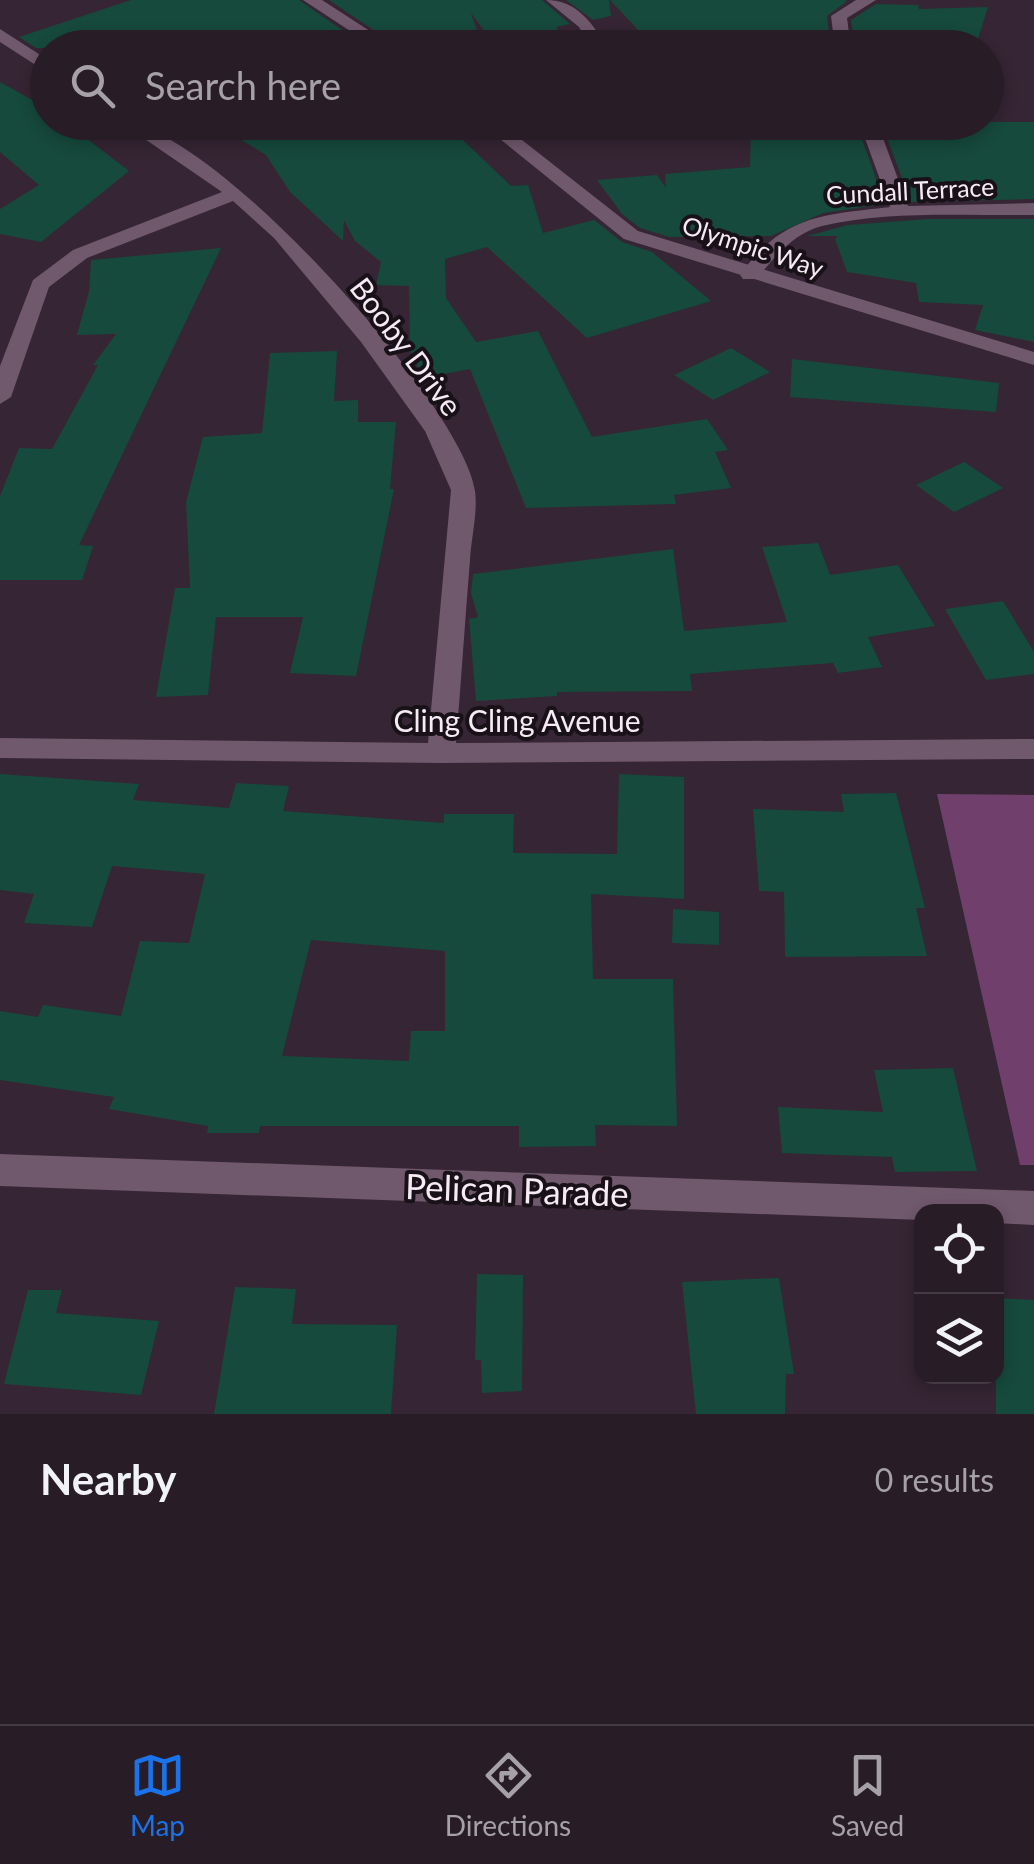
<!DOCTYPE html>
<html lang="en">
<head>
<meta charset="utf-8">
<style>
  body { margin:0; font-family:Lato,sans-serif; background:#342933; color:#f1f3f6 }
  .controls { position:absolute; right:30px; bottom:30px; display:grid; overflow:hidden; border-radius:20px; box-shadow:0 5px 15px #0003 }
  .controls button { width:90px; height:90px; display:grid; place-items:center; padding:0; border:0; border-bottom:2px solid #443a44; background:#281c27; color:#f1f3f6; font:50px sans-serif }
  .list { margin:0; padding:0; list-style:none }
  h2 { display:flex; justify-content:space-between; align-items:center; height:130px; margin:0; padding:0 40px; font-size:42px }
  h2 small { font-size:32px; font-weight:400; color:#a5a1a7 }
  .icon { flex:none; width:55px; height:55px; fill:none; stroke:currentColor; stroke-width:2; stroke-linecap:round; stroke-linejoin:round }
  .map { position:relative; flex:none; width:1034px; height:1414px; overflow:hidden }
  .search { position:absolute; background:#281c27; box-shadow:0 5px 15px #0003; left:30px; right:30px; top:30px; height:110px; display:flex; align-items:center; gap:25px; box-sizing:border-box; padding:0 35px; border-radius:55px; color:#a5a1a7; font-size:38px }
  .sheet { height:310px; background:#281c27 }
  nav { display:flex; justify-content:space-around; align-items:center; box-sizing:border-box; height:140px; border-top:2px solid #443a44; background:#281c27; font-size:28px; color:#a5a1a7 }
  nav a { display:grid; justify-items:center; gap:5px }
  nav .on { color:#1a73e8 }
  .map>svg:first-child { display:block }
</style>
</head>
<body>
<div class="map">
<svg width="1034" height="1414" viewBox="0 0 1034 1414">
  <rect width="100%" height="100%" fill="#362534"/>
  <path fill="#703f6b" d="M937,794L1034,795V1165H1020Z"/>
  <g fill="#164a3c" fill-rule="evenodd">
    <path d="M131,0H299L368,48H36L19,37Z"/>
    <path d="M329,0H542L570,24L556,27L570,48H497L471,13L483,48H400Z"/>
    <path d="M566,0H609L611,16L593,20Z"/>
    <path d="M610,0H846V2L827,16L831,48H655Z"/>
    <path d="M876,4L918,5L919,9L988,7L975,48H855L851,20Z"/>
    <path d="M0,82L48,109V122H65L129,171L41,242L0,234V209L39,185L0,152Z"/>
    <path d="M212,122H444L511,186L528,185L543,233L594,220L622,242L652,252L711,301L587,338L487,247L445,259L446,298L476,342L538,331L592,437L707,419L728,450L715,452L731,488L674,495L676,504L526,508L470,369L423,378L410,350L409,286L376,285L381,262L355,241L344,220L343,241L290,192L266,155Z"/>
    <path d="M751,122H856L885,204L823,213L771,236L669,237L640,228L622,214L597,180L657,175L666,188L665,174L750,167Z"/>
    <path d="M881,122H1034V199L911,202Z"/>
    <path d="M928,219H1034V342L975,330L983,305L919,302L916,283L847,272L835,239L838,236H807L848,225Z"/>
    <path d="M221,248L79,545L93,546L82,580H0V496L19,448L52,449L98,365H93L116,334L77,335L89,291L91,260Z"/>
    <path d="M731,348L770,372L713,400L674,375Z"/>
    <path d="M337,351L334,401L358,400V422H396L390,489H394L356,676L290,673L303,617H216L208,695L156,697L175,588H190L186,502L203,437L262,433L270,353Z"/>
    <path d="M792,359L999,383L996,412L790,397Z"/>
    <path d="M964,462L1003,488L954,512L916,485Z"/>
    <path d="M818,543L830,575L898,565L935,626L868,637L882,667L838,673L833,663L690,674L692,691L557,692V696L476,701L469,619L478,617L471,593L473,574L673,549L684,631L787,622L762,547Z"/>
    <path d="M1003,601L1034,652V674L986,680L945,609Z"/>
    <path d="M0,774L139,784L133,800L229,808L236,783L289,786L283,811L444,823V814H514L513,853L617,854L619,774L684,777V899L591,894L593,979H673L677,1126L595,1125L596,1146L519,1147V1126H260L259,1133H207L208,1126L109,1109L114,1097L0,1080V1011L38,1017L43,1005L121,1016L140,941L189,943L205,874L112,866L92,927L24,923L34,894L0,890ZM311,940L445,951V1031H411L409,1061L282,1056Z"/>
    <path d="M896,793L925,908H916L927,956L785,957L784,892L759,891L753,809L844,812L841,794Z"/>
    <path d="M673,909L719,912V945L672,943Z"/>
    <path d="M953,1068L977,1171L895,1172L892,1157L782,1153L778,1107L883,1112L874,1070Z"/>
    <path d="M477,1274L523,1275L522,1391L482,1393L481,1360H475Z"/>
    <path d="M779,1278L794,1374H786L785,1414H696L682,1282Z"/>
    <path d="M235,1287L296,1289L292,1324L397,1325L391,1414H214Z"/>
    <path d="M28,1290H62L56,1313L159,1321L141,1395L4,1384Z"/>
    <path d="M996,1298L1034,1300V1414H996Z"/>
  </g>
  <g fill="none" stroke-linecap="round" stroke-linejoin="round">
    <g fill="#70586d" fill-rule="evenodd">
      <path d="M546,0C577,0 592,23 608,48H591L579,27Z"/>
      <path d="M856,0H876L847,18L851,48H835L831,16Z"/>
      <path d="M0,29L48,60V73L0,42Z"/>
      <path d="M120,122C209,122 463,404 475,491C478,512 471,539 470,560C465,621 461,682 456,743L1034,739V759L441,763L0,758V738L428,743L451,490L425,431L361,342L274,238L233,201L87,258L49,287L11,397L0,404V366L33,280L73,250L222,192Z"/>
      <path d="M859,122H877L908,206L1034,203V215C966,216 889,210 822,226C794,233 774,257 757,279H743L740,275C783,215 821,215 890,207Z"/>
      <path d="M0,1154L1034,1191V1225L996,1223V1212H922V1220L0,1186Z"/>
    </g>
    <g fill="#70586d" fill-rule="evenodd">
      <path d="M303,0H322L396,48H376Z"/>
      <path d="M479,122H499L638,231L1034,352V365L624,239Z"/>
    </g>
  </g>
  <g text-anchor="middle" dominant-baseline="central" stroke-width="8" stroke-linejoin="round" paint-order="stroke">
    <g font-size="25" fill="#f6eaf5" stroke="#191118">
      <text transform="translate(910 190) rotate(-3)">Cundall Terrace</text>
      <text transform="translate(753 246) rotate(18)">Olympic Way</text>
    </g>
    <g font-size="30" fill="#f6eaf5" stroke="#191118">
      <text transform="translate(407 346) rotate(53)">Booby Drive</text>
      <text x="517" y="720">Cling Cling Avenue</text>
    </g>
    <g font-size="35" fill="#f6eaf5" stroke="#191118">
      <text transform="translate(517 1189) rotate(2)">Pelican Parade</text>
    </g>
  </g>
</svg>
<div class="controls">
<button><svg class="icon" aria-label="locate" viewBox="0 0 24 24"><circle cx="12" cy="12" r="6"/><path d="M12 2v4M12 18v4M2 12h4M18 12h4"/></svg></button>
<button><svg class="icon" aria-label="layers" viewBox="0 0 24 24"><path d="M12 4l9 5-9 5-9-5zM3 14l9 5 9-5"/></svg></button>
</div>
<div class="search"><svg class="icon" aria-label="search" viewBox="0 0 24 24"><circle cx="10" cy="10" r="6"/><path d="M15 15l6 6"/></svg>Search here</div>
</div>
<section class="sheet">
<h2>Nearby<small>0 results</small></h2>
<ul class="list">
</ul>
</section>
<nav>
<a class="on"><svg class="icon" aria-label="map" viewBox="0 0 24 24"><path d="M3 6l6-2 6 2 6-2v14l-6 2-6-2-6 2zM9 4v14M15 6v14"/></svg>Map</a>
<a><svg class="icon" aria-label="directions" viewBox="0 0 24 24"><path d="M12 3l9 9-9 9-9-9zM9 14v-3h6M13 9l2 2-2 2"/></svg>Directions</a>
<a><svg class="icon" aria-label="saved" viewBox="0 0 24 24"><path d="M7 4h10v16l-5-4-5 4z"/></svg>Saved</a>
</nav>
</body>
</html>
